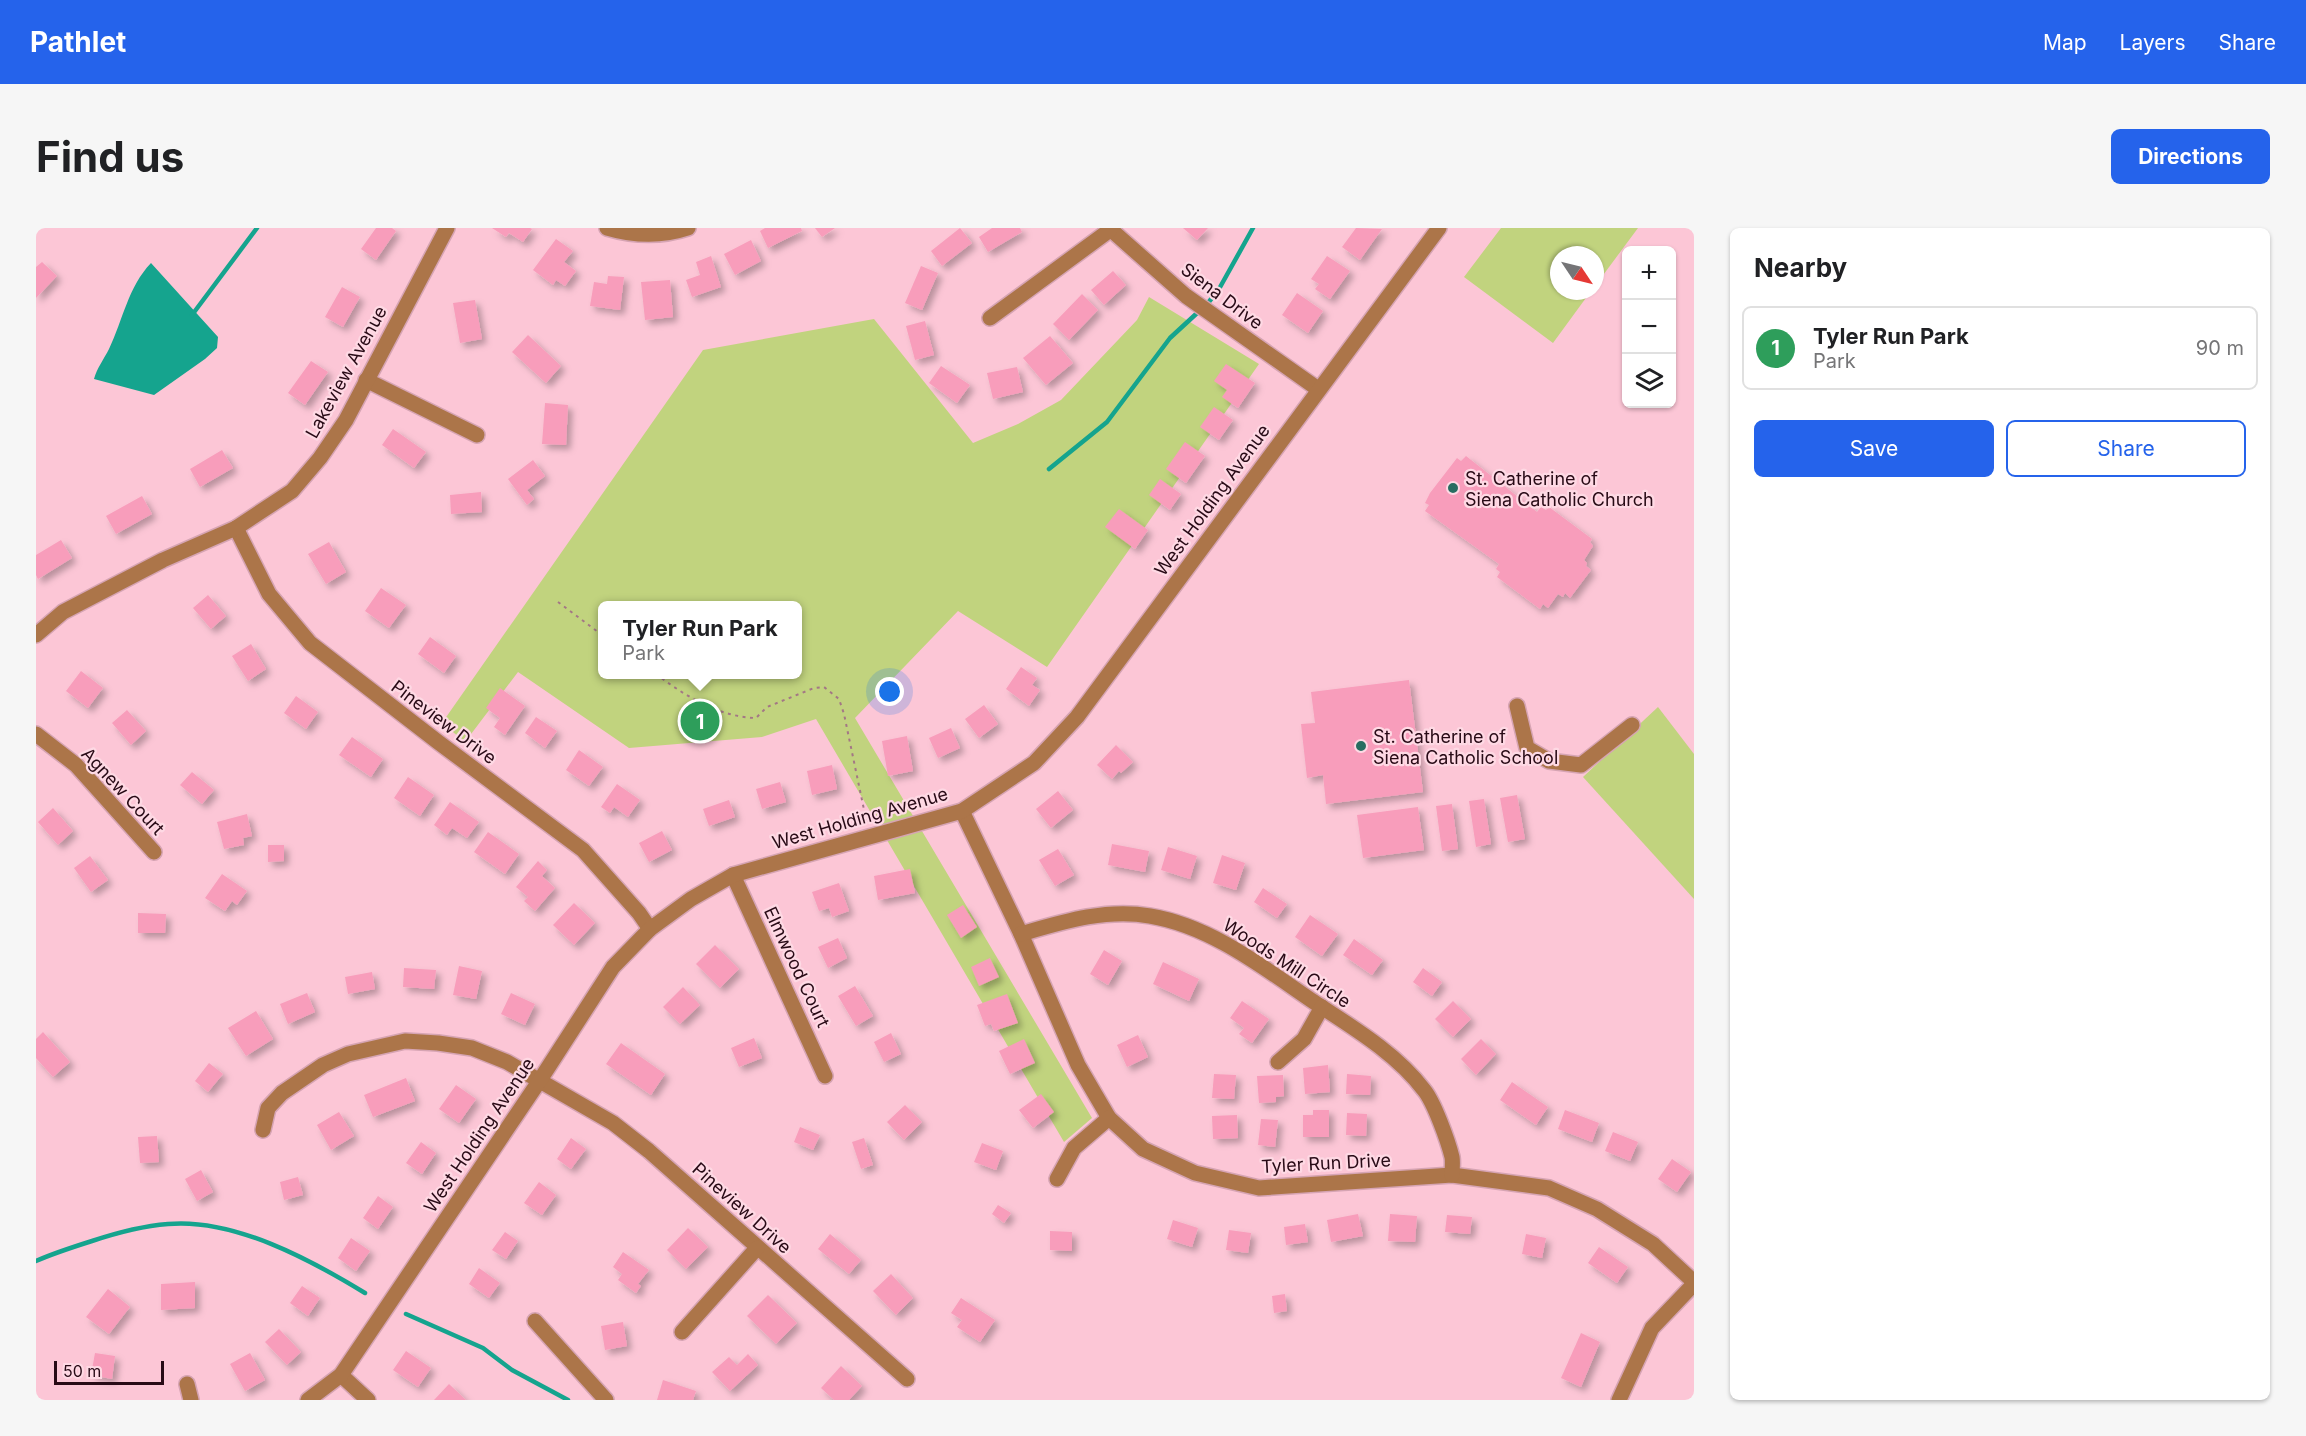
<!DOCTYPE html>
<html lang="en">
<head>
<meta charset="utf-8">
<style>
  body { margin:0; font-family:Inter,sans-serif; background:#f6f6f6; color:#202124 }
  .controls { position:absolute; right:18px; top:18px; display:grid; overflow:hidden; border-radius:9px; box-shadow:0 2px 4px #0004 }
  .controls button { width:54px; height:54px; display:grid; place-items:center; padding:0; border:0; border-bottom:2px solid #e0e0e0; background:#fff; color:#202124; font:30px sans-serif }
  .compass { position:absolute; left:1514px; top:18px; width:54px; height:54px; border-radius:50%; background:#fff; box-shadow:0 2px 4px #0004; rotate:125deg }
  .scale { position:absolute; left:18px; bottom:15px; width:110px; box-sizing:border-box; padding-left:6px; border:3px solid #280a16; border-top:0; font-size:16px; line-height:21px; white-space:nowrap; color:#280a16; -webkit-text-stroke:4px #fed9e4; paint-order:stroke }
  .you { position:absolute; left:854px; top:464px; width:21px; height:21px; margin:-15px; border:4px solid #fff; border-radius:50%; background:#1a73e8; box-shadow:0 0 0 9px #1a73e833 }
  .badge { display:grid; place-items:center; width:39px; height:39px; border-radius:50%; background:#2563eb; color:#fff; font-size:20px; font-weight:700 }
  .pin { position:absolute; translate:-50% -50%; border:3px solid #fff; box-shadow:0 2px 6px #0006 }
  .popup { position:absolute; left:562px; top:373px; width:204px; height:78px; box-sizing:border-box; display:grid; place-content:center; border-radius:9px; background:#fff; filter:drop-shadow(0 2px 4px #0005); font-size:20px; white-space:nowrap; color:#757577 }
  .popup b { font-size:22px; color:#202124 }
  .popup::after { content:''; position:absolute; left:50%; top:100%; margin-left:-12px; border:12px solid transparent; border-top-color:#fff }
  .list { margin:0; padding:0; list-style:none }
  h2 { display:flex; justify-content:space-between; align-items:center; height:78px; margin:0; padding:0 24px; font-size:26px }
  h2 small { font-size:20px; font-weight:400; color:#757577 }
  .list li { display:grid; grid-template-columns:39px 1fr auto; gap:18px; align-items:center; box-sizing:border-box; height:84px; margin:0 12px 12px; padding:0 12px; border:2px solid #e0e0e0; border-radius:9px }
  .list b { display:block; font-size:22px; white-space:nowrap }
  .list p { margin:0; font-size:20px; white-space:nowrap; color:#757577 }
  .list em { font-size:20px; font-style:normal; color:#757577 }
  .actions { display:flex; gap:12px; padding:18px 24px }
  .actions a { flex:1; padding:14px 0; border:2px solid #2563eb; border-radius:9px; text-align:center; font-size:21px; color:#2563eb }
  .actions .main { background:#2563eb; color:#fff }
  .icon { flex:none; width:33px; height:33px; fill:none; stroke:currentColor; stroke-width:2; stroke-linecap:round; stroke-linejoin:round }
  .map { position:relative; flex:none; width:1658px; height:1172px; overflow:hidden; border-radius:9px }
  header { display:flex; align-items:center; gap:36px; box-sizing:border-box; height:84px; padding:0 30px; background:#2563eb; color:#fff }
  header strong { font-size:28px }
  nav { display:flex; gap:33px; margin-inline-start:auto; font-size:21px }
  .intro { display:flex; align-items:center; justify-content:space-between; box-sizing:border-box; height:144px; padding:0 36px }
  h1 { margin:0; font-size:42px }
  .button { padding:15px 27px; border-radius:9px; background:#2563eb; color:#fff; font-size:21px; font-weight:700 }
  main { display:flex; gap:36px; padding:0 36px }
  aside { flex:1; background:#fff; border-radius:9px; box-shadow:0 2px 4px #0004 }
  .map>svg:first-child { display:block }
</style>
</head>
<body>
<header>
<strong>Pathlet</strong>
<nav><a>Map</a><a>Layers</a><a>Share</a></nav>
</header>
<div class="intro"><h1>Find us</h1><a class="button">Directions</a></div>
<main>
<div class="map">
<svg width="1658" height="1172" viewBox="0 0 1658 1172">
  <defs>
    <filter id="shadow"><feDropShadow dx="4.5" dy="4.5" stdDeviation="3" flood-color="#0004"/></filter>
  </defs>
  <rect width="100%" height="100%" fill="#fcc6d6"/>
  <g fill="#c1d37e" fill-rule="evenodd">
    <path d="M1465,0H1602L1559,58V27H1523V63H1555L1517,115L1428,49Z"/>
    <path d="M1113,69L1223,136L1011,439L922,383L819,490L1056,890L1028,914L780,491L726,509L593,520L482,444L429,514L406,495L667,122L838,91L937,215L982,196L1025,172L1101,92ZM566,378H762V446H566Z"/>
    <path d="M1622,479L1658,526V671L1547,549Z"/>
  </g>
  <path fill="#15a48e" d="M115,35L182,109L181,120L169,131L118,167L58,151C61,140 68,131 73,121C87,92 92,59 115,35Z"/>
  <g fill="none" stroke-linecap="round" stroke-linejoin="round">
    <g stroke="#15a48e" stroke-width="4.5">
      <path d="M156,87L221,0"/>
      <path d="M1013,241L1071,194L1134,110L1172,75L1183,61L1217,0"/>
      <path d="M0,1033C18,1025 37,1019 56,1013C80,1005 107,998 132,996C198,990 275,1032 329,1065"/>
      <path d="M370,1086L447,1120L476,1142L532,1172"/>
    </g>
  </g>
  <g fill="#f89dbb" filter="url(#shadow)">
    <path d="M340,0H356L360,3L340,32L325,21Z"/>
    <path d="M456,0H494L496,1L487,14L473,5L470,9Z"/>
    <path d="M729,0H765L766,3L732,20L724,3Z"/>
    <path d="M779,0H799L786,9Z"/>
    <path d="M924,0L936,15L906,38L895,23Z"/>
    <path d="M956,0H984L986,4L952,24L943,9Z"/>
    <path d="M1147,0H1172L1161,12Z"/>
    <path d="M1320,0L1346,1L1324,32L1306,19Z"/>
    <path d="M520,11L537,23L528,34L540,43L529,58L520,52L517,57L497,42Z"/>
    <path d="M715,12L725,33L699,47L688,26Z"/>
    <path d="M675,28L685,59L656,69L650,52L664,47L660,34Z"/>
    <path d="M1291,28L1314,43L1294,71L1279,61L1283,56L1275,51Z"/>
    <path d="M6,34L21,48L0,70V39Z"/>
    <path d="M885,38L902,45L886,82L869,75Z"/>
    <path d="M1077,43L1090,57L1068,77L1055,62Z"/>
    <path d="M572,48L588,49L584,82L554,78L558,54L571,56Z"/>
    <path d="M634,52L637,89L609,92L605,54Z"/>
    <path d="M306,59L324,69L307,99L289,89Z"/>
    <path d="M1261,65L1287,83L1272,105L1246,87Z"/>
    <path d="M1046,66L1062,82L1033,112L1017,96Z"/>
    <path d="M439,72L446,111L424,115L417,75Z"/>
    <path d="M889,93L898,127L879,132L870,98Z"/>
    <path d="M492,107L525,138L510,155L476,124Z"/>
    <path d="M1014,108L1037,135L1010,157L987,130Z"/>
    <path d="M275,133L292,144L269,177L252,165Z"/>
    <path d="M1190,136L1219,155L1202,180L1186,169L1191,162L1178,153Z"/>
    <path d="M905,138L934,157L921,175L893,155Z"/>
    <path d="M981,139L987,164L957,171L951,145Z"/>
    <path d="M509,175L532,177L530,217L506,216Z"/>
    <path d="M1178,179L1197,192L1183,212L1164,199Z"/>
    <path d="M357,201L390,224L378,240L346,217Z"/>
    <path d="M1149,214L1169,228L1150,255L1130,241Z"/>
    <path d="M186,222L197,240L164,259L154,241Z"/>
    <path d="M1430,228L1501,284L1505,279L1510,282L1513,279L1556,311L1554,314L1557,318L1548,332L1551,335L1550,338L1555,342L1534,370L1529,365L1527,369L1522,366L1512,380L1507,376L1504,381L1461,349L1464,344L1460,341L1463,336L1389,283L1393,277L1389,275L1394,265L1421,230L1425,233Z"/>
    <path d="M497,232L509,248L491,262L498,271L491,277L472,251Z"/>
    <path d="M1124,251L1145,266L1134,282L1113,267Z"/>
    <path d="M445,264L446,284L415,286L414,267Z"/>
    <path d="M106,268L116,286L80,306L70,288Z"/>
    <path d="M1083,281L1112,302L1099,321L1069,299Z"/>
    <path d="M25,312L36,330L2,351L0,347V327Z"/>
    <path d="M293,314L310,344L290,356L272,326Z"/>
    <path d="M345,360L370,377L353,400L329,383Z"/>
    <path d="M172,367L190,388L175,401L157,380Z"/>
    <path d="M394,409L420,428L408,445L382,426Z"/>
    <path d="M215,416L230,441L212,453L196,428Z"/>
    <path d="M985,439L1001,450L996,457L1004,462L993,478L970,461Z"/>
    <path d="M45,443L67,460L52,480L30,463Z"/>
    <path d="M1373,452L1387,564L1290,576L1287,547L1271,550L1265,496L1279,495L1275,464Z"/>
    <path d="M464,460L489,478L469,507L458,499L464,490L450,480Z"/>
    <path d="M260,468L282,484L270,501L248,485Z"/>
    <path d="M948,477L962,496L943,510L929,491Z"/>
    <path d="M91,482L110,503L95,517L76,495Z"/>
    <path d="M500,489L521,503L509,520L489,505Z"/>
    <path d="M915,500L924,520L902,530L893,510Z"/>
    <path d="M871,508L877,543L852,548L846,513Z"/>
    <path d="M316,509L347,531L335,549L303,527Z"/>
    <path d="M1080,517L1097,534L1085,545L1083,543L1076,551L1061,537Z"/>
    <path d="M543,522L567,539L553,558L530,542Z"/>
    <path d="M796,537L801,561L776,567L771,543Z"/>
    <path d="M156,544L178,562L166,576L144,557Z"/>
    <path d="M372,549L398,567L384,588L358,570Z"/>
    <path d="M744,554L750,574L726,581L720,561Z"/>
    <path d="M581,556L604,572L592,589L578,579L574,585L565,579Z"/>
    <path d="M1022,563L1037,582L1015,600L1000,581Z"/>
    <path d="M1481,567L1489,611L1472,614L1464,570Z"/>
    <path d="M1448,571L1455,616L1440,619L1433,573Z"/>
    <path d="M693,572L699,589L673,598L667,581Z"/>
    <path d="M414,574L443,594L431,610L416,600L411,607L398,597Z"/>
    <path d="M1416,576L1422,621L1406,623L1400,578Z"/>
    <path d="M1382,579L1388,622L1327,630L1321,587Z"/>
    <path d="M17,580L37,603L22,617L2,594Z"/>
    <path d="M211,586L216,608L207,610L208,617L188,621L181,594Z"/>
    <path d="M626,603L636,622L613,634L603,615Z"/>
    <path d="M452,604L483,626L469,646L438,624Z"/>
    <path d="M1076,616L1113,623L1109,644L1072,637Z"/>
    <path d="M232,617H248V633L232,634Z"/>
    <path d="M1132,619L1161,628L1154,651L1125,642Z"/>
    <path d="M1022,621L1038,647L1019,658L1003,632Z"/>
    <path d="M1186,627L1209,635L1200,662L1177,655Z"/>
    <path d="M54,628L72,652L55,664L38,640Z"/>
    <path d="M502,633L511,642L506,648L519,660L499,683L488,673L492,669L480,659Z"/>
    <path d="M874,641L879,665L842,672L838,648Z"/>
    <path d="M186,646L211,663L201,677L196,673L189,683L169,670Z"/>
    <path d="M803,655L813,683L796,689L793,680L783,683L776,664Z"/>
    <path d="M1227,660L1251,676L1241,690L1218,674Z"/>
    <path d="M538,675L559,695L538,717L517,697Z"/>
    <path d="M927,677L941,699L925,710L911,687Z"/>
    <path d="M102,685L130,686L129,705H102Z"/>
    <path d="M1274,687L1302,706L1286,728L1259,709Z"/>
    <path d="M802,710L811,730L792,740L782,719Z"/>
    <path d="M1318,711L1347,732L1336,747L1307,727Z"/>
    <path d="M679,717L703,741L684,760L660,736Z"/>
    <path d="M1068,722L1086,733L1072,757L1054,746Z"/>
    <path d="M954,730L963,749L943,758L935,739Z"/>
    <path d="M1127,734L1163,751L1153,773L1117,756Z"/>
    <path d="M423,738L446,743L440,771L417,767Z"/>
    <path d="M368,740L400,742L398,761L367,759Z"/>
    <path d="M1387,740L1406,754L1396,768L1377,754Z"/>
    <path d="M336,744L339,761L312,766L309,749Z"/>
    <path d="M819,758L837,788L820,798L802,768Z"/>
    <path d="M647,759L664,777L644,796L627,779Z"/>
    <path d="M271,765L279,784L252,796L244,776Z"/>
    <path d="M475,765L499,776L489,797L465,786Z"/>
    <path d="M971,766L982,795L958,803L955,796L949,798L941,777Z"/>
    <path d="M1206,773L1233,791L1216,815L1203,806L1208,800L1194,790Z"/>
    <path d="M1417,773L1435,791L1417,809L1399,791Z"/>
    <path d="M220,783L237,811L210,828L192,800Z"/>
    <path d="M7,804L34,834L17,849L0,830V811Z"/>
    <path d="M855,805L865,826L848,834L838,814Z"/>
    <path d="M1102,807L1112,829L1091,839L1081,817Z"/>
    <path d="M718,810L726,830L703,839L695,820Z"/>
    <path d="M988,811L999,835L974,846L963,823Z"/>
    <path d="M1445,811L1460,826L1440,847L1425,831Z"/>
    <path d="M585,815L629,846L615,867L570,836Z"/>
    <path d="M173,835L187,846L172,864L159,853Z"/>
    <path d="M1292,837L1294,864L1269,866L1267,840Z"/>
    <path d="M1178,846L1200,847L1198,871L1176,870Z"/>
    <path d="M1311,846L1335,848L1334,867L1310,866Z"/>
    <path d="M1247,847L1248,868L1240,869V874L1223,875L1221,848Z"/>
    <path d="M370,850L379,873L337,889L328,867Z"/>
    <path d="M1476,854L1512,879L1500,897L1464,872Z"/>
    <path d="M420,857L440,871L423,895L403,881Z"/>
    <path d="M1005,866L1018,884L997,900L983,882Z"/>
    <path d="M869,877L886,894L868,912L851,894Z"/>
    <path d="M1277,882H1293V909H1267V887H1277Z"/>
    <path d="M1529,882L1563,895L1556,914L1522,901Z"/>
    <path d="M303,884L318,908L295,922L281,897Z"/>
    <path d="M1311,885L1331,886L1330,908L1310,907Z"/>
    <path d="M1201,887L1202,910L1177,911L1176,888Z"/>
    <path d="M1225,891L1242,892L1239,919L1222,917Z"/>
    <path d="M764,899L784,907L777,922L758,914Z"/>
    <path d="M1577,904L1602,914L1594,933L1569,923Z"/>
    <path d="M121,908L123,934L104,935L102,909Z"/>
    <path d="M535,910L550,921L535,941L521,931Z"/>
    <path d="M828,910L837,937L825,941L816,914Z"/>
    <path d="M385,914L400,925L386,946L370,935Z"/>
    <path d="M946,915L967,923L960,942L938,934Z"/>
    <path d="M1636,931L1655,944L1641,964L1622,951Z"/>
    <path d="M165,942L177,964L161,973L149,951Z"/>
    <path d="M262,949L267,967L248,972L244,954Z"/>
    <path d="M503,954L520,967L506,987L488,975Z"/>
    <path d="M342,968L357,979L342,1001L327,990Z"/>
    <path d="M962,977L975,985L968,995L956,986Z"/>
    <path d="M1322,986L1327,1008L1295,1014L1291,992Z"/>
    <path d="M1354,986L1381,988L1379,1014L1352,1013Z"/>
    <path d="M1411,987L1436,989L1434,1006L1409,1004Z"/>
    <path d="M1137,992L1162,1000L1156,1019L1131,1011Z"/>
    <path d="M1269,996L1272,1014L1250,1017L1248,999Z"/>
    <path d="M652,1000L672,1019L650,1041L631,1022Z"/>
    <path d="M1193,1002L1215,1005L1212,1025L1190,1022Z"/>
    <path d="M1014,1003L1036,1004V1023L1014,1022Z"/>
    <path d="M469,1004L482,1013L470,1031L456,1022Z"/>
    <path d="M794,1006L825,1032L813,1046L782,1021Z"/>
    <path d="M1490,1006L1510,1010L1506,1030L1486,1026Z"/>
    <path d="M315,1010L334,1023L320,1043L302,1030Z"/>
    <path d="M1563,1019L1592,1039L1581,1055L1552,1035Z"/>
    <path d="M587,1024L613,1042L602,1056L605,1058L600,1065L582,1052L586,1046L577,1039Z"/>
    <path d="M443,1040L464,1055L453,1070L433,1056Z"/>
    <path d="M855,1046L877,1070L860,1087L837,1063Z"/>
    <path d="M159,1054V1080L125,1082V1056Z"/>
    <path d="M266,1058L284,1070L272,1088L254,1075Z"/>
    <path d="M72,1061L94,1079L73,1106L50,1089Z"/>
    <path d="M1249,1066L1251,1083L1238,1085L1236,1068Z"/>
    <path d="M732,1067L761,1095L740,1116L711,1088Z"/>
    <path d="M925,1070L959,1092L944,1114L921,1099L926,1092L915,1085Z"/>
    <path d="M587,1094L591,1118L569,1122L565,1098Z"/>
    <path d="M243,1101L265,1124L251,1137L229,1114Z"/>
    <path d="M1545,1105L1564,1114L1545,1159L1525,1150Z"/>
    <path d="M370,1123L395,1140L382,1159L357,1142Z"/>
    <path d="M59,1125L79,1128L76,1151L55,1147Z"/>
    <path d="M214,1125L229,1152L209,1163L194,1136Z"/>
    <path d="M712,1126L722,1137L694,1163L676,1144L693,1129L701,1137Z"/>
    <path d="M805,1138L826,1158L813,1172H798L785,1160Z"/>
    <path d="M627,1152L660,1163L657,1172H621Z"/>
    <path d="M413,1156L430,1172H398Z"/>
  </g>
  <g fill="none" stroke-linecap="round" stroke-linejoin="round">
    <defs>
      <g id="minor">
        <path d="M571,0C598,8 625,9 652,0"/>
        <path d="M1073,0L1150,68L1282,161"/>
        <path d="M954,90L1074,2"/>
        <path d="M330,152L441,207"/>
        <path d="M200,300L233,366L274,415L402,514L547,622L603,685L614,701"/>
        <path d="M0,407L27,384L127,332L200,300L256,263L284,230L310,192L411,0"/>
        <path d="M1481,478L1491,520L1513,533L1545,537L1596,497"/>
        <path d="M0,506L40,537L118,624"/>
        <path d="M926,583L985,706L1042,837L1073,890L1107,921L1159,945L1223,960L1416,947L1513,960L1561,981L1617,1016L1658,1054"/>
        <path d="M697,647L789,848"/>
        <path d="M985,706C1026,694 1070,680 1114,688C1175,698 1228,740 1278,774C1316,799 1360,825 1388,862C1398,874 1412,913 1416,929C1417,934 1416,941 1416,947"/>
        <path d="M1242,834L1268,811L1286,779"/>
        <path d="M227,902L232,880L246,865L287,837L312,826L369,813L402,815L436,820L471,834L577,895L613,923L871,1151"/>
        <path d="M1021,951L1038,920L1073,890"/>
        <path d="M499,1093L570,1172"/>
        <path d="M646,1104L721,1020"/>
        <path d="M305,1147L332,1172"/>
        <path d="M151,1156L155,1172"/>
        <path d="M272,1172L305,1147L504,852L577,739L614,701L655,671L697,647L926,583L998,535L1041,489L1403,0"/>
        <path d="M1583,1172L1616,1100L1658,1056"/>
      </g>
    </defs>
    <use href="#minor" stroke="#d6a4b3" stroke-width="18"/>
    <g stroke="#a37785" stroke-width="2" stroke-dasharray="3 4.5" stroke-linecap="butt">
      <path d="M522,374L566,407"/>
      <path d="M620,446C649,468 683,489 720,490L731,479L778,460L788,459L803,471L808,486L831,596"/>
    </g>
    <use href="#minor" stroke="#ac7549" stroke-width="15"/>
  </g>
  <g fill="#286d61" stroke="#fed9e4" stroke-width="2">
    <circle cx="1417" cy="260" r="6"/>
    <circle cx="1325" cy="518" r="6"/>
  </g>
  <g text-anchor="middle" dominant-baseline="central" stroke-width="4.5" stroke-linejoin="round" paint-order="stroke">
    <g font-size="18" fill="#280a16" stroke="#fed9e4">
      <text transform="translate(1186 68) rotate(37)">Siena Drive</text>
      <text transform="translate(310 144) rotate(-61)">Lakeview Avenue</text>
      <text transform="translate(1176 272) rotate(-54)">West Holding Avenue</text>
      <text transform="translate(408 494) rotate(37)">Pineview Drive</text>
      <text transform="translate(87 563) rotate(47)">Agnew Court</text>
      <text transform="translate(824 590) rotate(-16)">West Holding Avenue</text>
      <text transform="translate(1251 735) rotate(33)">Woods Mill Circle</text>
      <text transform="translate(761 739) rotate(65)">Elmwood Court</text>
      <text transform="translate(443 907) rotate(-56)">West Holding Avenue</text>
      <text transform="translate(1290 935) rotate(-3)">Tyler Run Drive</text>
      <text transform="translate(706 980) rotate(42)">Pineview Drive</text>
    </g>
    <g font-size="18" fill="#280a16" stroke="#fed9e4" text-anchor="start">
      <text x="1429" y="250">St. Catherine of<tspan x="1429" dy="21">Siena Catholic Church</tspan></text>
      <text x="1337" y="508">St. Catherine of<tspan x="1337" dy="21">Siena Catholic School</tspan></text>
    </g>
  </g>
</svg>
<div class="controls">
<button>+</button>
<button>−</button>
<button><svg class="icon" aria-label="layers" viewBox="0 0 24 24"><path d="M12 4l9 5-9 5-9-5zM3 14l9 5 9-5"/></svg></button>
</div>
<svg class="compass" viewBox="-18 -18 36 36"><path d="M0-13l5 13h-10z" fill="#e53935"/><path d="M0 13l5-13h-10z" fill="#757577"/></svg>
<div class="scale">50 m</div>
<div class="you"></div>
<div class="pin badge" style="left:664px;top:493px;background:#2e9e5b">1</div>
<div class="popup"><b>Tyler Run Park</b>Park</div>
</div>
<aside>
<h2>Nearby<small></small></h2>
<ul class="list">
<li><span class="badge" style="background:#2e9e5b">1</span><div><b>Tyler Run Park</b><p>Park</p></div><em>90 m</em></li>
</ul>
<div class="actions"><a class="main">Save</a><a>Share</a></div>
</aside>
</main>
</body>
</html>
